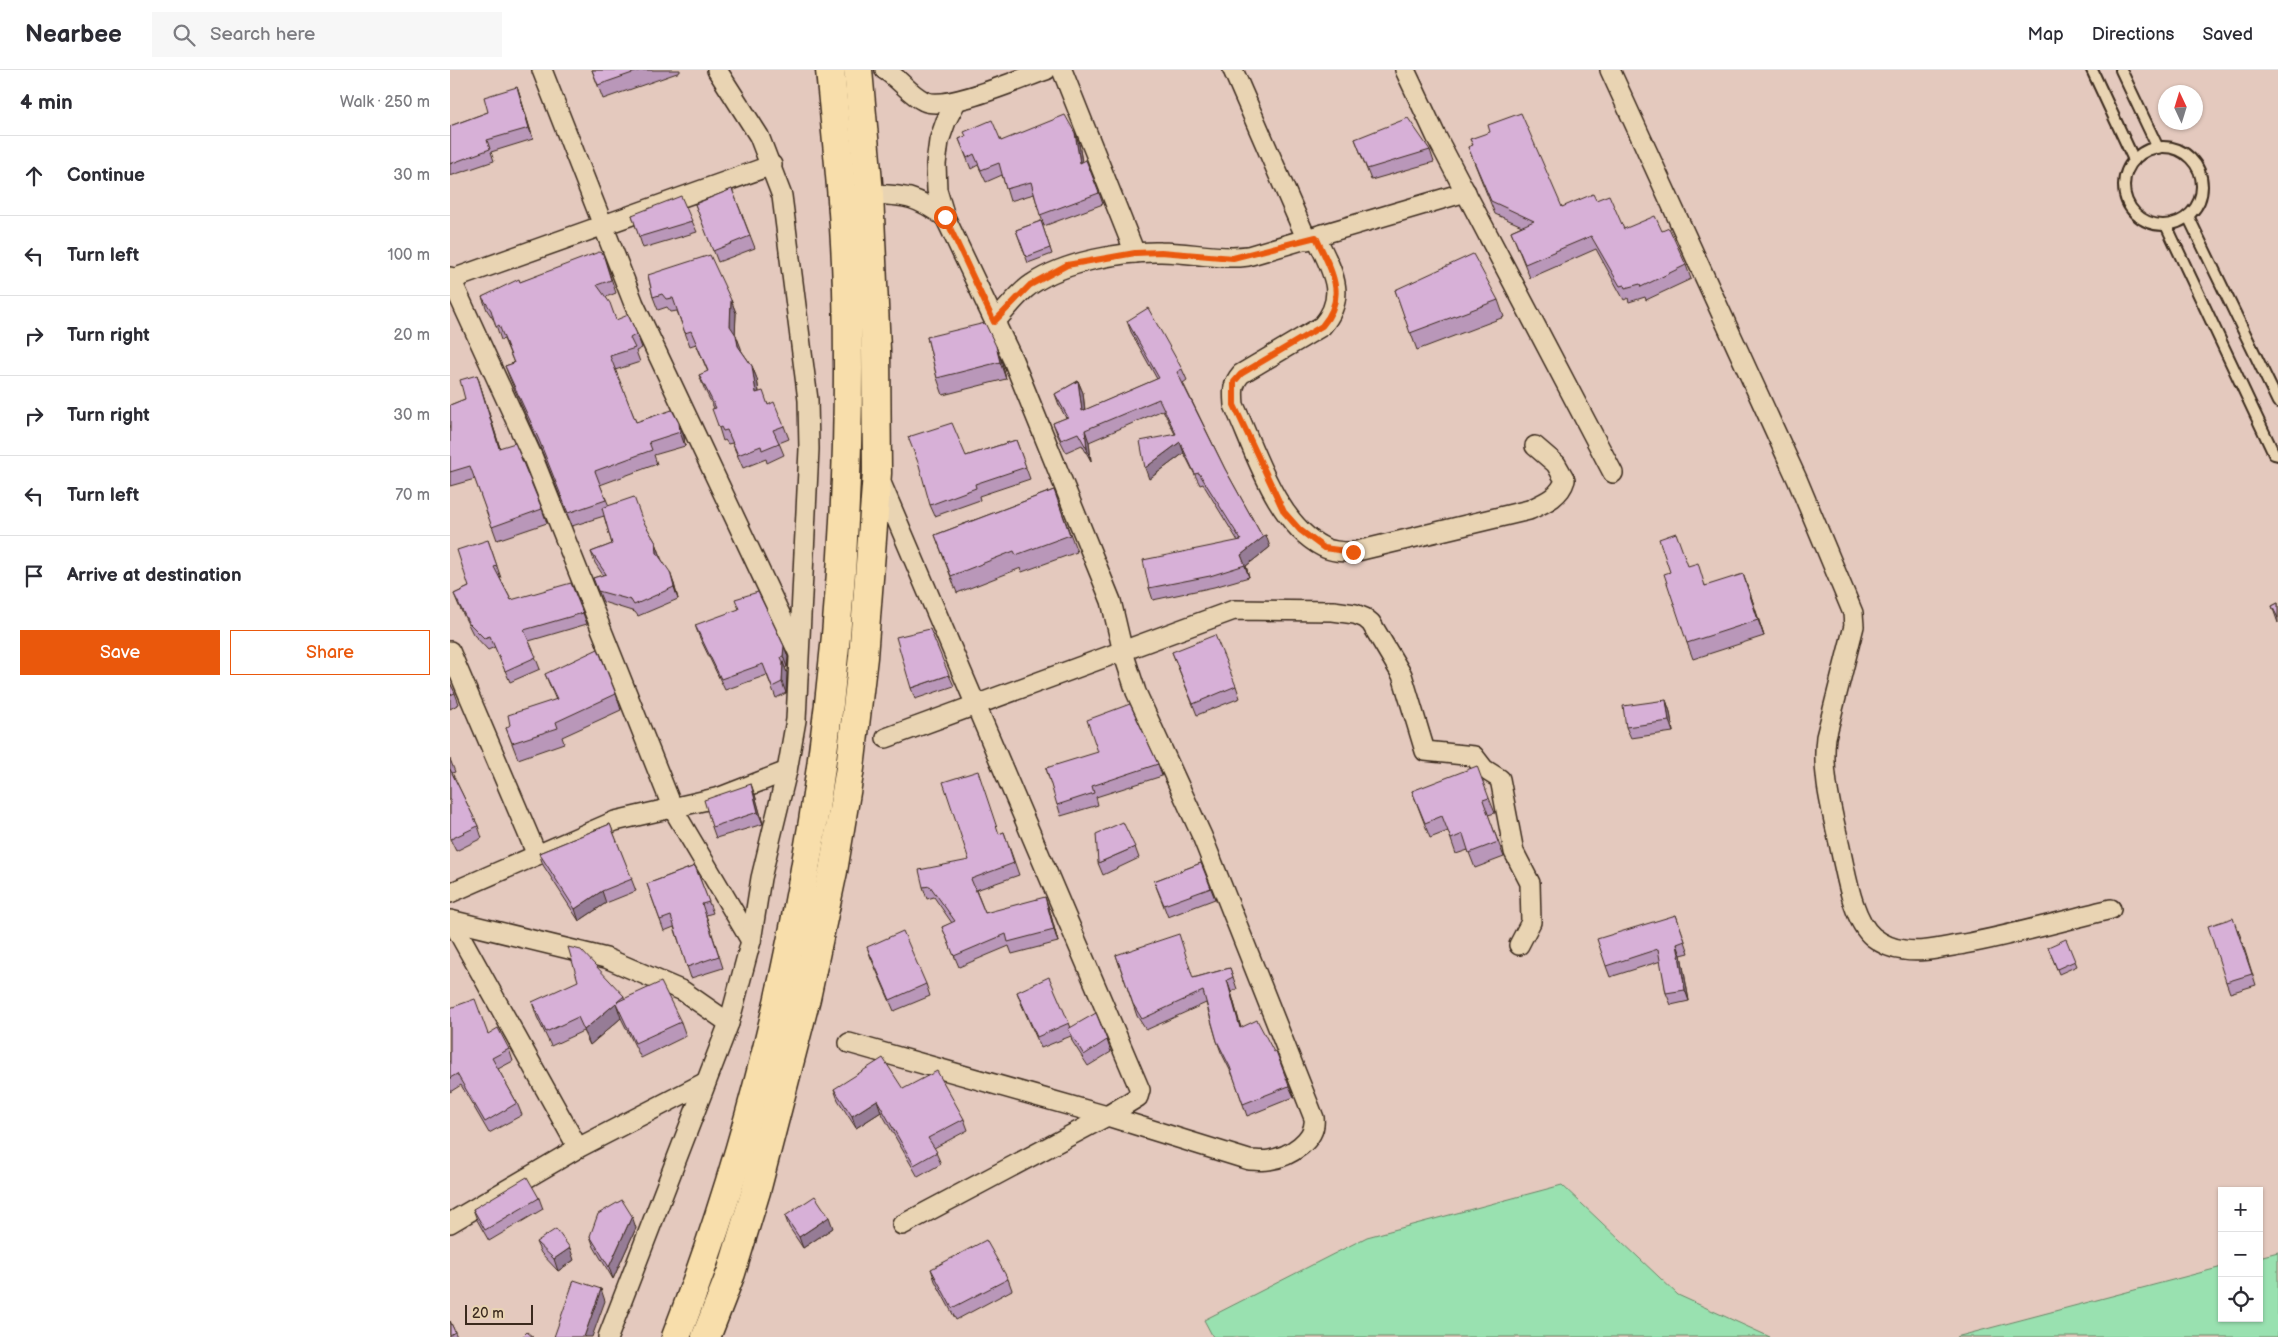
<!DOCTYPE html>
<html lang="en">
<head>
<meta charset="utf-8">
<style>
  body { margin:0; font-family:"Balsamiq Sans",sans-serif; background:#f7f7f7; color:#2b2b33 }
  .controls { position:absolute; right:15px; bottom:15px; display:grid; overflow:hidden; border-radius:0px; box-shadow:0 1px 4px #0004 }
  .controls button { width:45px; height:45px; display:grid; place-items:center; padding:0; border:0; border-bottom:1px solid #e1e1e2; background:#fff; color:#2b2b33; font:25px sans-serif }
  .compass { position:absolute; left:1708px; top:15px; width:45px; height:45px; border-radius:50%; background:#fff; box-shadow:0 1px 4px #0004; rotate:356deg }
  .scale { position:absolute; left:15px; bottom:12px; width:68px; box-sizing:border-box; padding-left:5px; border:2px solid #3b2a1e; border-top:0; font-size:14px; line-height:18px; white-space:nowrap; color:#3b2a1e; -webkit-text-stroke:4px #e9d4b3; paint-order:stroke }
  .stop { position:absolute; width:15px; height:15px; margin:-11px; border:4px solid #ea580c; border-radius:50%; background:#fff }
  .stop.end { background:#ea580c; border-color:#fff; box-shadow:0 1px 5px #0008 }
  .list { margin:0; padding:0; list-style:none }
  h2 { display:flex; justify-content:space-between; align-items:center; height:65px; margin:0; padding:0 20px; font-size:21px }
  h2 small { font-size:16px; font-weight:400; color:#7c7c81 }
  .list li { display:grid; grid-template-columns:32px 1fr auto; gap:15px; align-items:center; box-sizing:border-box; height:80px; padding:0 20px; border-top:1px solid #e1e1e2 }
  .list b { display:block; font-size:19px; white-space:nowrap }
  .list em { font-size:16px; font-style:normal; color:#7c7c81 }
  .actions { display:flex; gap:10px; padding:15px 20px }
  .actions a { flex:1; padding:11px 0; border:1px solid #ea580c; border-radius:0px; text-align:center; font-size:18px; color:#ea580c }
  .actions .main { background:#ea580c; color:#fff }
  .icon { flex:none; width:28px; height:28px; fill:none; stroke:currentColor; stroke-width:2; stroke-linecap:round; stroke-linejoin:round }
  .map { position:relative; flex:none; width:1828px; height:1267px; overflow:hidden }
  header { display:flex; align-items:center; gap:30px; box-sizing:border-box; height:70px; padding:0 25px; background:#fff; border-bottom:1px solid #e1e1e2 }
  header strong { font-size:24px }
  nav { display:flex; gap:28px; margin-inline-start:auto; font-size:18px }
  .search { width:350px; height:45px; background:#f7f7f7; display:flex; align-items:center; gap:12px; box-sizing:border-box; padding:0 18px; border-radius:0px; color:#7c7c81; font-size:19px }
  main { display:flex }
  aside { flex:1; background:#fff }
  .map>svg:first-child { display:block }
</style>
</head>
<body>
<header>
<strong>Nearbee</strong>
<div class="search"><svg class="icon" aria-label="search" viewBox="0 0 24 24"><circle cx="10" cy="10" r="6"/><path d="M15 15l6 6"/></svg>Search here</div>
<nav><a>Map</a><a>Directions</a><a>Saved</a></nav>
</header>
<main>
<aside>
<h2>4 min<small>Walk · 250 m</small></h2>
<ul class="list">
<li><svg class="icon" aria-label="ahead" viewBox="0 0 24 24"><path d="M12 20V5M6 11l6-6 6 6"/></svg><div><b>Continue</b></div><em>30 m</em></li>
<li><svg class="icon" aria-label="left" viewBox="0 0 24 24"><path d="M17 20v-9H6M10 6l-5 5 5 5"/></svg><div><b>Turn left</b></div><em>100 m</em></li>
<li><svg class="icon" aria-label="right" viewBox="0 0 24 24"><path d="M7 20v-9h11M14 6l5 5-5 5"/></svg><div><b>Turn right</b></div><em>20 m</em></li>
<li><svg class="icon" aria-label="right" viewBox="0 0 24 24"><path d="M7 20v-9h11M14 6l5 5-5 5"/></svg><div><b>Turn right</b></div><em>30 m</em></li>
<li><svg class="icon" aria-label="left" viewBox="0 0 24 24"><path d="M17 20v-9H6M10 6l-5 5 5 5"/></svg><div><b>Turn left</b></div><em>70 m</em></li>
<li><svg class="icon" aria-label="arrive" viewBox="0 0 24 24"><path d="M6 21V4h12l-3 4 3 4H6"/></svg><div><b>Arrive at destination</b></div></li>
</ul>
<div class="actions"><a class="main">Save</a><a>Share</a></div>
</aside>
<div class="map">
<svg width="1828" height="1267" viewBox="0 0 1828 1267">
  <rect width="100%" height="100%" fill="#e4c9be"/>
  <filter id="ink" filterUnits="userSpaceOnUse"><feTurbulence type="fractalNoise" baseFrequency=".02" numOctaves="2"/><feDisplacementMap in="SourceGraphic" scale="10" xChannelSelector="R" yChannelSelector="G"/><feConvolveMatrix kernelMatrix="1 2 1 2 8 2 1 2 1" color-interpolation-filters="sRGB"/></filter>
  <g filter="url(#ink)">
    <g fill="#99e1b0" stroke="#6a8667">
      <path d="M1112,1115L1228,1225L1320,1267H763L754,1250L917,1167Z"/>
      <path d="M1828,1182V1267H1506L1772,1197V1248H1809V1187Z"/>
    </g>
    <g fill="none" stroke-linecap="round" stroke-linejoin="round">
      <defs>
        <g id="service">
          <path d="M1642,0L1684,90"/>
          <path d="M1671,0L1708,78"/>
          <circle cx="1713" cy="116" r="39"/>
          <path d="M1738,146L1828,332"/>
          <path d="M1716,155L1824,384L1828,385"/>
        </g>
        <g id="minor">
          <path d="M92,0L184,234L348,582"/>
          <path d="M435,0C450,9 459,24 474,31C496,42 572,8 596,0"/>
          <path d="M612,0L685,183"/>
          <path d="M783,0L857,170"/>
          <path d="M955,0L986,66L1163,403"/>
          <path d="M1160,0L1347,409L1403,543L1404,556L1376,667C1371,708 1384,747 1392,787C1397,810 1404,851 1423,867C1432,874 1442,879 1454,880C1473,883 1494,877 1514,874C1563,865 1612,851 1661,839"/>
          <path d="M419,124C456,126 464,125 495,147"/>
          <path d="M866,167C881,199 899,225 872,256L791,304C782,314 783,322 784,335C805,381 826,453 873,477C882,482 893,482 903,482L1079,440C1094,433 1110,427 1115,410L1106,394L1085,376"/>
          <path d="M0,207L83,388L223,739L301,871"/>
          <path d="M0,210L322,95"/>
          <path d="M545,252C557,239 568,223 582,214C614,192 673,181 711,182C740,182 769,190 798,186L1016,122"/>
          <path d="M429,408L690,1020L688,1027L657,1046L452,1155"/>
          <path d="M0,581L87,785"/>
          <path d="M436,668L784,540L883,541L905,544L915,548L921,553L952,605L975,681L1024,686L1034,699L1050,709L1064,782L1080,813L1081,852L1069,875"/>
          <path d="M0,823L165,751L270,727L337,701"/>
          <path d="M0,850L156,888L233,921L279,953"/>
          <path d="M2,851L128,1078"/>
          <path d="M399,973L657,1046L799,1090C806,1090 813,1091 819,1090C839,1087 867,1070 864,1048L752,766L686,622L673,582L661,531L563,290L495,147L487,120L486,94L489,71L496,51L506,32"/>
          <path d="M0,1153L128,1078L256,1012"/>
          <path d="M158,1267L279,953L301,871L311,808L337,701L346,650L359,379L358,330L332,126L309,66L267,0"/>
        </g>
        <g id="trunk">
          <path d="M226,1267C354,936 406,574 397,219C395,146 387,73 380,0"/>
          <path d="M256,1267L281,1203L306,1121L356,928L383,801L400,698L413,587L427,403L426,280L419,124L408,0"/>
        </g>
      </defs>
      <use href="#service" stroke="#3b2a1e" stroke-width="14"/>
      <use href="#minor" stroke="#3b2a1e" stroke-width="22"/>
      <use href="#trunk" stroke="#3b2a1e" stroke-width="31"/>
      <use href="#service" stroke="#e9d4b3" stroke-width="10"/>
      <use href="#minor" stroke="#e9d4b3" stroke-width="19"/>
      <use href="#trunk" stroke="#f8deab" stroke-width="28"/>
    </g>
    <g fill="#b997b9" stroke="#3b2a1e">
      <path d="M142,0H230V2L153,29Z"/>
      <path d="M71,29L83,69L41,82L44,91L0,106V56L38,42Z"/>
      <path d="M516,66L551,71L629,74L632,92L649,123L653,134L594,156L584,124L560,131L552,105L536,112L528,95L521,99L509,69Z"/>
      <path d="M905,69L980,80L984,92L921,110Z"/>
      <path d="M1020,69L1112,137L1146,130L1174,159L1212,161L1236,195L1241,209L1196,230L1195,227L1179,232L1178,228L1174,230L1146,179L1080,208L1061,161L1072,156L1045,144L1018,77L1023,75Z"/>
      <path d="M282,119L305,178L268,192L245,134Z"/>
      <path d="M182,145L242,151L247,162L193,178Z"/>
      <path d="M591,151L602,184L578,193L566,160Z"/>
      <path d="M153,184L166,223L156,227L166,250L187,264L192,278L186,281L190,292L165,300L186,352L229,353L234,367L235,376L204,385L207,394L150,415L159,436L192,450L206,473L210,484L211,488L224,514L228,529L188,546L185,542L153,532L143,508L153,505L145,493L141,482L162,474L154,446L122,456L93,384L60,309L55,296L64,293L54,269L51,270L45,252L37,240L32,227L70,212Z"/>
      <path d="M198,205L281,230L286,243L285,263L291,280L302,296L307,309L309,322L334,356L339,369L329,373L334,385L317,393L316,389L293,398L282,373L278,374L275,370L273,371L269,358L264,338L254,318L249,305L258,302L246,274L240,276L227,241L221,242L217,237L208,240L203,227Z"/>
      <path d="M945,220L1048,230L1054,247L967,280Z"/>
      <path d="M677,251L732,299L737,310L733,313L775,399L812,466L820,477L796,496L799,507L764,517L703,530L699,518L788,471L753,414L750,415L734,383L699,409L725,364L713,340L639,372L641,391L632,375L616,382L607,364L603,353L616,348L609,335L605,324L628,311L633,323L635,340L707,309L681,262Z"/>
      <path d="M477,267L552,293L556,309L493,325L487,308Z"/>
      <path d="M27,305L50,378L92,439L97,453L47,470L25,409L0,416V335L15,329Z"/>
      <path d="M566,370L580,409L529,426L530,430L485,446L480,435L516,386Z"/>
      <path d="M604,420L627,482L572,502L571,498L507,523L485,465Z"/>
      <path d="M38,470L51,508H50L61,530L133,543L137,554L79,571L90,599L60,612L45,577L38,580L23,564L9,536L4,524L19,517Z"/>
      <path d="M1238,496L1256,516L1299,520L1314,566L1243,589L1237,573Z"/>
      <path d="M1828,533V553L1822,536Z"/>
      <path d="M245,555L338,587L337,597L335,598L337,603L336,623L326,628L317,605L275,620L249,566Z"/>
      <path d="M722,582L786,616L790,628L747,645Z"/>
      <path d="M95,604L166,624L171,640L112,667L114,673L68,689L56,658L106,630Z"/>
      <path d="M499,605L504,616L465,629L461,618Z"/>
      <path d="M0,613L5,623L9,634L0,639Z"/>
      <path d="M1216,630L1220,642L1223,662L1181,668L1176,657Z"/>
      <path d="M0,689L5,702L2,703L28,756L32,768L6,781L0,769Z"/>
      <path d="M708,694L712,706L646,727L648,735L611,746L596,698Z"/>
      <path d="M962,721L1039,728L1045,743L1038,745L1054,787L1025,798L1018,780L1006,784L998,761L980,768Z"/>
      <path d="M305,725L313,754L266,768L262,757Z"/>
      <path d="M160,754L186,821L156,833L129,851L93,795L89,783Z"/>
      <path d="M554,762L569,805L526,820L535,843L599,838L608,872L562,884L559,876L509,897L492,857L502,853L484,827L477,829L473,817L519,790L549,764Z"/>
      <path d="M685,777L689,788L653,805L648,793Z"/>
      <path d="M751,793L765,829L718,847L704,811Z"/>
      <path d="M245,796L263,843L256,845L273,898L241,908L224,857L214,861L197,814Z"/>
      <path d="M1226,845L1239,883L1231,885L1239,931L1221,935L1216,923L1211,891L1160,907L1156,896Z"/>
      <path d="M1788,859L1806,915L1780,923L1776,912Z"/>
      <path d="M417,877L476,914L480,926L444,941L421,888Z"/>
      <path d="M1598,877L1625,891L1627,896L1609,904Z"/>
      <path d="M666,885L743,908L780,898L787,919L781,922L791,958L839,1016L844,1027L797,1046L784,1008L771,982L767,971L756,933L696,960L687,946Z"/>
      <path d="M567,922L619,953L621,958L657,970L661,982L638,996L622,971L621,966L591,978L571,933Z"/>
      <path d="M174,926V928L231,952L236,966L191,988L171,948L140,975L133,961L101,976L87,947L82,932Z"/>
      <path d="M0,938L59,979L63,991L48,999L67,1033L72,1045L39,1063L11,1015L0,1022Z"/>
      <path d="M384,1019H453L514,1049L518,1060L484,1078L491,1094L468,1107L431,1042L406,1058L388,1030Z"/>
      <path d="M89,1128L93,1139L39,1171L27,1150L23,1139Z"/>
      <path d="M335,1146L383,1158L353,1178L339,1157Z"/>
      <path d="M186,1158L163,1209L144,1177L140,1166Z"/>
      <path d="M86,1172L124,1190L108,1201L91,1183Z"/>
      <path d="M481,1199L558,1209L562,1220L506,1250L485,1211Z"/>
      <path d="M0,1251L5,1262L7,1267H0Z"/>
    </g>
    <g fill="#967b96" stroke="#3b2a1e">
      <path d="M67,17L71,29L83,69L79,58Z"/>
      <path d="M625,63L629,74L634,104L630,93Z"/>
      <path d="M281,230L286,243L285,269L280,256Z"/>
      <path d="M286,265L291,278L293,288L288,276Z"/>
      <path d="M546,276L552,293L556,309L550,292Z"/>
      <path d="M302,296L307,309L311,336L306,323Z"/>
      <path d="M27,305L31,318L54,391L49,378Z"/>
      <path d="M628,311L633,323L636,353L632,341Z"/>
      <path d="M229,353L234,367L235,376L230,362Z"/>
      <path d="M635,360L639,372L641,391L637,379Z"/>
      <path d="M730,372L734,383L699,409L695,398Z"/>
      <path d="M816,465L820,477L796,496L799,507L791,485Z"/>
      <path d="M206,473L210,484L211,494L207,483Z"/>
      <path d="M220,502L224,514L228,529L224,517Z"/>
      <path d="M1293,504L1299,520L1314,566L1308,550Z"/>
      <path d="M334,576L338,587L337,597L333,586Z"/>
      <path d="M333,592L337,603L336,623L332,612Z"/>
      <path d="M1216,630L1220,642L1223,662L1219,651Z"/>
      <path d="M301,714L305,725L313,754L308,742Z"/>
      <path d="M152,821L156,833L129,851L125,839Z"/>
      <path d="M595,827L599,838L608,872L604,860Z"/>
      <path d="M1227,874L1231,885L1239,931L1235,920Z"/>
      <path d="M777,910L781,922L794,970L790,958Z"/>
      <path d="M166,933L171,948L140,975L134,960Z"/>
      <path d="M427,1030L431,1042L406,1058L402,1046Z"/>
      <path d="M182,1146L186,1158L163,1209L159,1197Z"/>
      <path d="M379,1147L383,1158L353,1178L349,1167Z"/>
      <path d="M120,1178L124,1190L108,1201L104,1189Z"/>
      <path d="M151,1219L155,1231L142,1267H134Z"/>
    </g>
    <g fill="#d7b0d7" stroke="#3b2a1e">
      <path d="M142,0H191L148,15Z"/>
      <path d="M67,17L79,58L37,70L40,79L0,94V56L38,42L34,27Z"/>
      <path d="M1071,43L1112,137L1143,124L1146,130L1159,125L1174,159L1205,146L1212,161L1219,158L1236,195L1191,217L1190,214L1175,218L1174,215L1170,216L1141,166L1075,194L1061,161L1084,151L1041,131L1018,77L1023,75L1020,69L1040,62L1038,55Z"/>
      <path d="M615,45L625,63L630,93L636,90L649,123L590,145L581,112L556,119L549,93L531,100L524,84L517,88L509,69L516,66L514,62L542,50L551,71Z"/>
      <path d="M958,48L980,80L917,99L905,69Z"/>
      <path d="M282,119L300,166L263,181L245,134Z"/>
      <path d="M231,126L242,151L189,167L182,145Z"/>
      <path d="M591,151L600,178L576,187L566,160Z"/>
      <path d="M149,182L153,184L161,210L147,215L160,233L166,250L178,245L187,264L180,268L185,278L160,286L186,352L222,340L229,353L230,362L199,372L202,380L145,401L156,430L118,443L89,370L55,296L64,293L49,255L46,257L41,240L32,227L69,209L70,212Z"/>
      <path d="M1023,184L1048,230L960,263L945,220Z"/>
      <path d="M260,185L281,230L280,256L286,265L288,276L302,296L306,323L313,321L318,335L324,332L334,356L323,360L329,373L312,380L311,376L288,385L277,360L273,361L271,357L269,358L262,339L266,338L249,305L258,301L241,261L235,263L223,228L216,229L212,224L203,227L198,205Z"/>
      <path d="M698,238L732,299L727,302L775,399L812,466L816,465L791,485L795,495L760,506L699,518L693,490L791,470L749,403L745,404L730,372L695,398L690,371L726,364L709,329L635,360L637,379L628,363L611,370L603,353L618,347L605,324L628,311L632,341L709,308L677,251Z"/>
      <path d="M535,253L546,276L550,292L487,308L477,267Z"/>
      <path d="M27,305L49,378L65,373L92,439L42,457L20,396L0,402V335L15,329L10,310Z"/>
      <path d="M502,353L516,386L566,370L576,397L525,414L526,418L480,435L469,395L458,367Z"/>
      <path d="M604,420L620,465L566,485L564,481L501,506L485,465Z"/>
      <path d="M184,427L192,449L206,473L207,483L220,502L224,517L184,535L181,530L148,521L143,508L156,504L141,482L162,474L152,438Z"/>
      <path d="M1226,463L1238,496L1248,493L1255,516L1293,504L1308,550L1237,573L1214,504L1220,502L1209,469Z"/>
      <path d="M38,470L47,496L44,497L61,530L121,513L133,543L74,560L86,587L55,601L40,566L34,568L18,552L4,524L19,517L7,480Z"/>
      <path d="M308,522L334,576L333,586L331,587L333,592L332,612L322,617L313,594L271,609L245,555L289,539L285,529Z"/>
      <path d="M1828,533V548L1822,536Z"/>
      <path d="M480,559L499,605L461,618L446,567Z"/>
      <path d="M765,565L786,616L743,634L722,582Z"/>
      <path d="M148,579L166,624L106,652L108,658L62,673L56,658L60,655L58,645L107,629L95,604Z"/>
      <path d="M0,613L5,623L0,625Z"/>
      <path d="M1216,630L1219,651L1176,657L1173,636Z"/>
      <path d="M680,634L708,694L642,716L644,723L607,735L596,698L648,682L637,650Z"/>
      <path d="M1027,696L1039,728L1033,730L1048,772L1019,783L1013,764L1001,769L992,746L975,753L962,721Z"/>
      <path d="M0,699L28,756L1,769L0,766Z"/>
      <path d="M528,701L549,764L554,762L564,793L521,809L535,843L595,827L604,860L558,872L556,864L504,886L492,857L505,851L480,816L473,817L469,800L519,790L493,712Z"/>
      <path d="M301,714L308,742L262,757L254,730Z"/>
      <path d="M673,752L685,777L648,793L646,764Z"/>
      <path d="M160,754L182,809L152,821L125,839L89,783Z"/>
      <path d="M751,793L761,818L714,835L704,811Z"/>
      <path d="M245,796L259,832L252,834L269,886L237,897L221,846L210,850L197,814Z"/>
      <path d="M1226,845L1235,871L1227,874L1235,920L1216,923L1208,879L1156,896L1147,869Z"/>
      <path d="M1783,848L1802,904L1776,912L1758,856Z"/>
      <path d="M453,861L476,914L440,930L417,877Z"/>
      <path d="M729,864L743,908L780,898L783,907L777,910L790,958L807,950L824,982L826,981L839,1016L793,1034L780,997L767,971L753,921L692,949L683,934L666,885Z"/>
      <path d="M1616,869L1625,891L1607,899L1598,877Z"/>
      <path d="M118,877L131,880L174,926L167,932L211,912L231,952L185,973L166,933L134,960L128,947L96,962L82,932L128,911Z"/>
      <path d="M599,907L619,953L587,967L567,922Z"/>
      <path d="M25,929L38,964L48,958L59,979L42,988L67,1033L35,1052L7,1004L0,1008V938Z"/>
      <path d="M646,943L657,970L634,985L618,959Z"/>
      <path d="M433,988L453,1019L487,1001L514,1049L478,1068L487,1082L464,1095L427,1030L402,1046L384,1019Z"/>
      <path d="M77,1107L89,1128L35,1160L23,1139Z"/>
      <path d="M365,1126L379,1147L349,1167L335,1146Z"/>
      <path d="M172,1130L182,1146L159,1197L140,1166L148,1144Z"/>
      <path d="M106,1159L120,1178L104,1189L86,1172Z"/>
      <path d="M536,1170L558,1209L502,1238L481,1199Z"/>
      <path d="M124,1210L151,1219L134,1267H104Z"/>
      <path d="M0,1251L5,1262L0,1265Z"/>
      <path d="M77,1262L83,1267H72Z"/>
    </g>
  </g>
  <g fill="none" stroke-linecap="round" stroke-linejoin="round" filter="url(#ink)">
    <path stroke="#ea580c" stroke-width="6" d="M495,147L544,252L580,215L617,195L685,183L711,182L783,188L866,167C880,199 899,225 872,256L791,304L784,312V335L834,442L850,460L874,478L903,482"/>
  </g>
</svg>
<div class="controls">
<button>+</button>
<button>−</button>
<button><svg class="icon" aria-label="locate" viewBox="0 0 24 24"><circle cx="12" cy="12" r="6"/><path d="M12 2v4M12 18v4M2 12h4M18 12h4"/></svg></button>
</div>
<svg class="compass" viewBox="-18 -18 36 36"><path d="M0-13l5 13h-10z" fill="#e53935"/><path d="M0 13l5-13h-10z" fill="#7c7c81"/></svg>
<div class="scale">20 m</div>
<div class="stop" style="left:495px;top:147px"></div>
<div class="stop end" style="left:903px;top:482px"></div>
</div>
</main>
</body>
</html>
